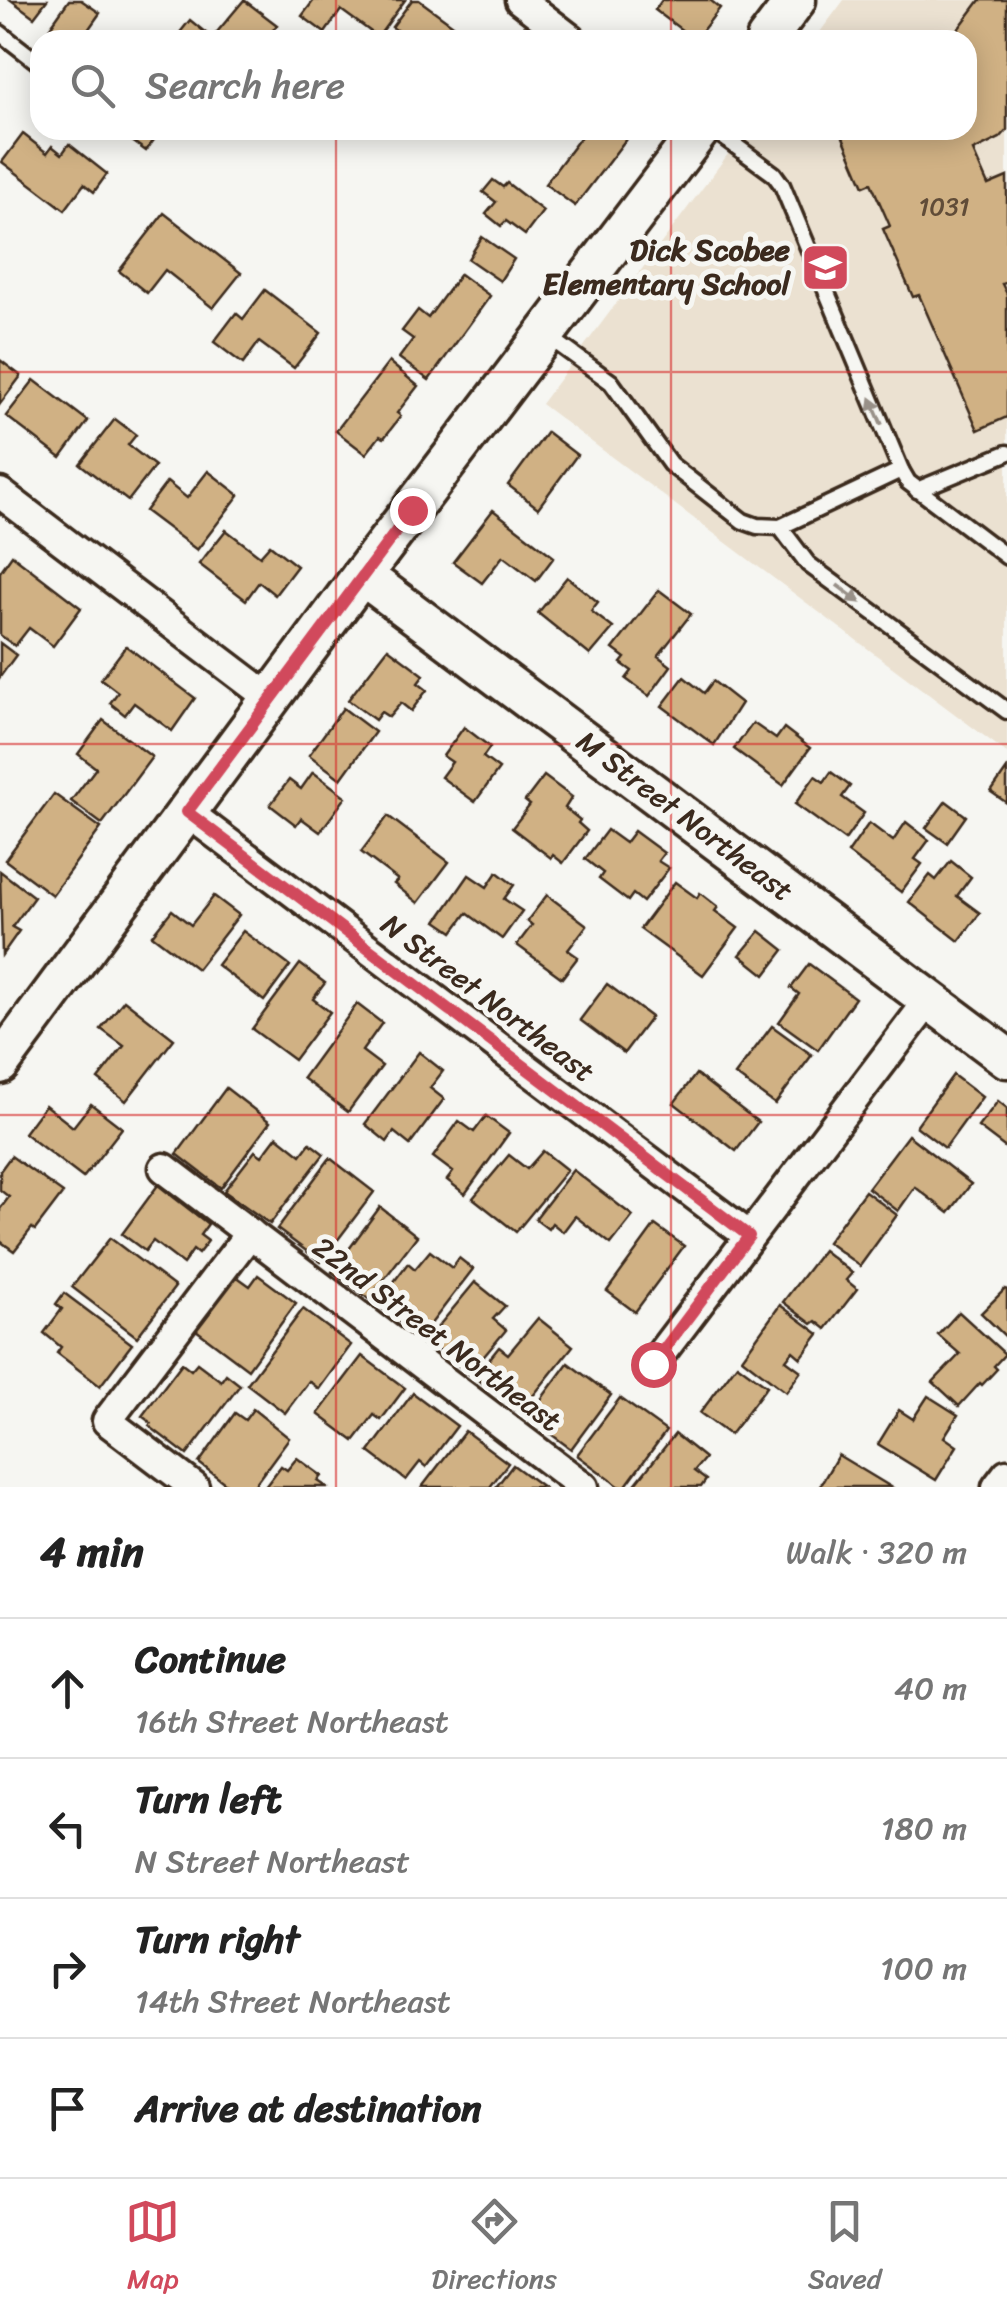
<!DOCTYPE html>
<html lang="en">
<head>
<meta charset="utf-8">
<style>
  body { margin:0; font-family:Sriracha,sans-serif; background:#f2f2f2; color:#222 }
  .stop { position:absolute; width:30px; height:30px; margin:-22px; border:8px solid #d1495b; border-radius:50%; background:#fff }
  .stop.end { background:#d1495b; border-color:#fff; box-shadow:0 2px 10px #0008 }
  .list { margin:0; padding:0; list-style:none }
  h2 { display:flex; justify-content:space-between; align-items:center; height:130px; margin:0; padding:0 40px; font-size:42px }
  h2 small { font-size:32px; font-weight:400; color:#767676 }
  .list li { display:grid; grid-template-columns:65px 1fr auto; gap:30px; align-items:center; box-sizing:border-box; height:140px; padding:0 40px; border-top:2px solid #e0e0e0 }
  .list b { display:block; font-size:38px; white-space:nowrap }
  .list p { margin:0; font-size:32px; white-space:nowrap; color:#767676 }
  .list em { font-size:32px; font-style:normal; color:#767676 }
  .icon { flex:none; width:55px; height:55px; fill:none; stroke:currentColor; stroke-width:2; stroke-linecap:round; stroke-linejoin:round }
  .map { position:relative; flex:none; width:1007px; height:1487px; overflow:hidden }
  .search { position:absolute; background:#fff; box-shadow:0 5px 25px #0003; left:30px; right:30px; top:30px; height:110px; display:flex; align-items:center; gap:25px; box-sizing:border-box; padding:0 35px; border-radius:30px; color:#767676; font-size:38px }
  .sheet { height:690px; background:#fff }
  nav { display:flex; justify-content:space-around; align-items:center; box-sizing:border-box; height:140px; border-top:2px solid #e0e0e0; background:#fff; font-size:28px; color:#767676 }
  nav a { display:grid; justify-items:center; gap:5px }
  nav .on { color:#d1495b }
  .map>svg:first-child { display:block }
</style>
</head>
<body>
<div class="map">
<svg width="1007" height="1487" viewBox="0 0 1007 1487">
  <rect width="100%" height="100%" fill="#f6f6f2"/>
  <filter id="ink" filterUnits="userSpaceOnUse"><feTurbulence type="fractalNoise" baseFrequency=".01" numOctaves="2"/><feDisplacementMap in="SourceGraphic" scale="20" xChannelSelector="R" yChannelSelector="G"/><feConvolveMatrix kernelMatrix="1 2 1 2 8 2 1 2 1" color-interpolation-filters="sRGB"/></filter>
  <g filter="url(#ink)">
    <path fill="#ebe1d1" d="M844,0H1007V753L541,404L746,130H967V40H814Z"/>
    <g fill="#d0b184" stroke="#3b2a1e" stroke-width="2.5">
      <path d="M11,0H47L34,17Z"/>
      <path d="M69,0H81L100,13L81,40H69L50,27Z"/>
      <path d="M244,0L277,25L265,40H174L190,20L212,38Z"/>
      <path d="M314,0H405L378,37L341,10L325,33L302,16Z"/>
      <path d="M412,0H419L464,33L468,27L485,40H410L392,27Z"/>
      <path d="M662,0H710L720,8L695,40L655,10Z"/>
      <path d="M980,0H1007V130L1000,138L973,151L988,185L1007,177V282L1002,284L1007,294V417L978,430L919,295L913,297L883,229L890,226L871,183L864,186L840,130H967V40H950Z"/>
      <path d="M117,130H161L146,151Z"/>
      <path d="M586,130H633L575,206L545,184Z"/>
      <path d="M23,134L47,153L52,146L62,154L69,144L107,174L94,192L84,184L65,210L2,162Z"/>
      <path d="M493,180L503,187L507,183L543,211L525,235L506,221L501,226L486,214L496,202L483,192Z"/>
      <path d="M164,213L241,273L213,308L165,270L147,293L119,271Z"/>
      <path d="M482,237L514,259L500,281L468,259Z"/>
      <path d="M460,274L490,296L429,380L399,358L413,339L402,331L418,310L428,318Z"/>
      <path d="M265,290L321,333L294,368L259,342L243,364L214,342L236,313L243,319Z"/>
      <path d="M0,360L21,376L0,404Z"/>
      <path d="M389,362L418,386L397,413L401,416L384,438L380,436L366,454L336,431Z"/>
      <path d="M34,380L88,421L61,458L6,416Z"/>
      <path d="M115,419L136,435L128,445L155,466L128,501L80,464Z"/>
      <path d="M547,432L577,455L538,508L508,485Z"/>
      <path d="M208,471L239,495L197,550L145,511L167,482L187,498Z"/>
      <path d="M493,510L554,557L536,581L503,556L482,583L453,562Z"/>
      <path d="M226,530L260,556L270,545L297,566L275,595L259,582L246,600L199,564Z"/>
      <path d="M12,555L81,608L53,646L29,628L15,646L0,635V572Z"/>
      <path d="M567,577L598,602L591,611L613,628L590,655L538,613Z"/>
      <path d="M659,590L691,614L658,656L671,666L649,696L626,679L632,671L621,663L625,658L613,649Z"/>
      <path d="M0,643L16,655L0,677Z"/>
      <path d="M126,646L195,698L172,731L134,703L125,715L110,703L118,692L101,679Z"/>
      <path d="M388,648L424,675L418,683L427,690L411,711L401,703L389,717L381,712L375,720L348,700Z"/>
      <path d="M684,677L704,693L713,681L741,703L714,745L662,706Z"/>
      <path d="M343,708L375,732L341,779L309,755Z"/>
      <path d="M103,720L152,757L102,824L71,801L96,768L78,754Z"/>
      <path d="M753,723L776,739L784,728L810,748L783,785L734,749Z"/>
      <path d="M464,727L490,747L483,757L499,769L475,802L441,777L452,762L443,756Z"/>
      <path d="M1007,769V803L991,792Z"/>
      <path d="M313,772L346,797L320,832L301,818L296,825L270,805L289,780L301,789Z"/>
      <path d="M831,772L850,786L842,797L864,813L845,840L795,804L815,776L824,782Z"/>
      <path d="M544,776L572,797L565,808L580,820L578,823L587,831L563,863L553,855L551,858L512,828L530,805L525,801Z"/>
      <path d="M54,794L101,828L52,895L5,860Z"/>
      <path d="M946,801L966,816L947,843L926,828Z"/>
      <path d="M388,816L449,862L418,903L394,884L398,880L361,852Z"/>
      <path d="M906,822L929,840L915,859L922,864L901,892L848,853L869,823L893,841Z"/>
      <path d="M607,830L625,843L634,831L664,853L658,861L669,868L643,902L633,894L628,901L599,879L603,873L585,859Z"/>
      <path d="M951,861L971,877L957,896L980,913L959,941L909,902L930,875L936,880Z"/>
      <path d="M0,871L34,897L12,927L19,931L2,955Z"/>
      <path d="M497,872L514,885L504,899L522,911L502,939L467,913L453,932L437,921L469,875L487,887Z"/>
      <path d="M675,882L697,898L700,893L718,907L715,911L738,928L703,975L640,929Z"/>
      <path d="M547,895L587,925L568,950L578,957L562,978L517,945L532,925L527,921Z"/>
      <path d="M214,896L239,915L197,969L152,935L172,910L191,925Z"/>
      <path d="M243,931L290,966L264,1001L217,965Z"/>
      <path d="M760,931L784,950L765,975L740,955Z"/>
      <path d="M300,964L325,983L313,999L330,1012L294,1060L252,1029Z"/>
      <path d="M809,964L855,998L818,1050L779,1022L799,994L791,988Z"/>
      <path d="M607,984L651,1017L624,1053L580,1020Z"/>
      <path d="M124,1000L174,1039L126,1101L98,1079L124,1046L101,1029Z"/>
      <path d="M357,1004L382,1023L362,1051L382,1066L348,1112L303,1078Z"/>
      <path d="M772,1026L812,1055L775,1104L735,1075Z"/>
      <path d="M419,1052L443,1071L430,1088L444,1099L410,1145L394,1132L387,1142L365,1124Z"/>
      <path d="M696,1074L758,1122L736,1151L674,1103Z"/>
      <path d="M953,1075L982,1097L945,1148L916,1126Z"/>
      <path d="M226,1088L270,1122L221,1188L177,1154Z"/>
      <path d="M998,1101L1007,1108V1149L978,1127Z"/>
      <path d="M91,1104L122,1128L83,1178L24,1133L45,1105L73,1127Z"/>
      <path d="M486,1116L509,1133L465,1194L447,1180L453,1172L433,1157L459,1121L474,1132Z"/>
      <path d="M908,1135L971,1184L949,1213L915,1187L898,1211L868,1188Z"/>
      <path d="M277,1136L301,1155L310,1143L324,1154L270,1224L224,1191L255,1151L262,1156Z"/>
      <path d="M543,1151L567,1170L516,1232L473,1198L509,1155L527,1169Z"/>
      <path d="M11,1156L63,1193L35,1230L32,1228L14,1251L0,1241V1209L9,1197L0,1190V1171Z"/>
      <path d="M330,1158L374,1192L321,1262L277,1229Z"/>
      <path d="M573,1170L633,1216L611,1244L575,1216L563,1232L552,1223L548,1229L535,1219Z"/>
      <path d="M158,1185L208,1224L200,1235L208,1241L198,1254L193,1250L183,1264L153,1241L145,1251L122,1234Z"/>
      <path d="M865,1191L897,1215L860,1266L827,1242Z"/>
      <path d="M380,1207L417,1236L369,1299L332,1272Z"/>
      <path d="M655,1225L684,1246L635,1312L607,1291Z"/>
      <path d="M110,1238L175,1287L137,1337L72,1287Z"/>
      <path d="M823,1250L852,1273L846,1280L857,1289L826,1329L816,1321L812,1324L783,1302Z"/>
      <path d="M430,1251L452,1268L459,1258L473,1269L420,1338L377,1304L408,1263L415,1269Z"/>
      <path d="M258,1275L296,1303L248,1369L196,1330L236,1276L250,1286Z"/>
      <path d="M475,1282L505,1306L493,1319L506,1330L469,1374L427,1340Z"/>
      <path d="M1005,1289L1007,1290V1338L981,1313Z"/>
      <path d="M64,1293L132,1344L100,1386L57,1353L61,1347L44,1333L62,1309L56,1304Z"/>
      <path d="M780,1305L819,1334L801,1358L793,1351L786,1360L801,1371L786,1392L742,1358Z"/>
      <path d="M303,1309L351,1345L319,1389L309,1381L285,1413L247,1384Z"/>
      <path d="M959,1312L1005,1354L994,1366L997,1369L982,1385L980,1383L959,1406L933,1382L960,1354L938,1335Z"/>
      <path d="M538,1318L573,1346L520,1412L475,1377L499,1347L508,1354Z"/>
      <path d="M362,1356L405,1388L381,1420L374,1415L354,1441L318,1414Z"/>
      <path d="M182,1363L191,1370L197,1363L221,1381L226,1374L240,1385L187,1455L149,1426L151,1423L142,1416Z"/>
      <path d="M568,1363L611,1395L571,1449L528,1417Z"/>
      <path d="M737,1364L767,1386L730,1435L700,1413Z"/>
      <path d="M413,1393L457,1426L426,1467L420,1462L406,1480L369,1452Z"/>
      <path d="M928,1396L958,1415L944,1437L957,1446L936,1480L878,1444L899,1410L913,1419Z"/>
      <path d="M620,1398L666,1431L625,1487H620L577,1455Z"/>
      <path d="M253,1409L289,1438L253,1487H230L199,1463L235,1413L245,1420Z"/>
      <path d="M465,1431L508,1463L490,1487H422Z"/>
      <path d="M675,1434L705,1458L694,1471L706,1480L701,1487H633Z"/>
      <path d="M838,1455L891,1487H821L820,1486Z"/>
      <path d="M297,1458L322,1476L318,1481L327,1487H265L281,1466L287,1470Z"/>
      <path d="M513,1465L543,1487H496Z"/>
    </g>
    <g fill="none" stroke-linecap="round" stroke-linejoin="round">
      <defs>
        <g id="lane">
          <path d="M0,33L40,64"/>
          <path d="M714,130L774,174L782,185L901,470L908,482L1007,557"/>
          <path d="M545,334L611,382L670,464L743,521L757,526L780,527L901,470"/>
          <path d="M917,490L1007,453"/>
          <path d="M780,527L808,564L1007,711"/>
        </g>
        <g id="street">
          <path d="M520,0L572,40"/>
          <path d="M0,493L271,699"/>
          <path d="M187,812L749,1236"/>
          <path d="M164,1168L584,1487"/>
          <path d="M653,1364L930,999"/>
          <path d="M194,1487L107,1421L250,1233"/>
          <path d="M997,1487L1007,1474"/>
        </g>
        <g id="secondary">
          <path d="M766,40L796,0"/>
          <path d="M362,575L1007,1058"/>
          <path d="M0,1064L362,575L700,130"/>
        </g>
      </defs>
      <use href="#lane" stroke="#3b2a1e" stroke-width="21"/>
      <use href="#street" stroke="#3b2a1e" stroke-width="35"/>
      <use href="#secondary" stroke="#3b2a1e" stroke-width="45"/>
      <use href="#lane" stroke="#f6f6f2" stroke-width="14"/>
      <use href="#street" stroke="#f6f6f2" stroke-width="28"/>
      <use href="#secondary" stroke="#f6f6f2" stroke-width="38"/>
    </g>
    <defs><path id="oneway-solid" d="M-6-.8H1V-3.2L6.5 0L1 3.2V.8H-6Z" transform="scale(2.5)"/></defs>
    <g fill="#989088">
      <use href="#oneway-solid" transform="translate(876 411) rotate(-113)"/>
      <use href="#oneway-solid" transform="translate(849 594) rotate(37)"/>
    </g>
  </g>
  <g fill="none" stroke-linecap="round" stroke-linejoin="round" filter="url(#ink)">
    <path stroke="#d1495b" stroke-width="12" d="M412,510L187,812L749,1236L653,1364"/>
  </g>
  <path fill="none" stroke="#d62828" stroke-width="2.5" stroke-opacity="0.55" d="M336,0V40M671,0V40M336,130V1487M671,130V1487M0,372H1007M0,744H1007M0,1115H1007"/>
  <defs>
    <symbol id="school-square" viewBox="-11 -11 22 22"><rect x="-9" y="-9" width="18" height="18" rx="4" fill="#d1495b" stroke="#f6f6f2"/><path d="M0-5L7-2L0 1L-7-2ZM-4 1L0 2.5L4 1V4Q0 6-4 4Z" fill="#fff"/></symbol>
  </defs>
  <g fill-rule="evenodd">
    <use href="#school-square" x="798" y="240" width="55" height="55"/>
  </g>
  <g text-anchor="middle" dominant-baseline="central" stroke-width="10" stroke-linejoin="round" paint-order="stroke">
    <g font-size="25" fill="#604c38">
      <text x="944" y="206">1031</text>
    </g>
    <g font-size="30" font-weight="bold" fill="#3b2a1e" stroke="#f6f6f2" text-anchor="end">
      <text x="790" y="250">Dick Scobee<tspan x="790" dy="34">Elementary School</tspan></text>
    </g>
    <g font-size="30" fill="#3b2a1e" stroke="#f6f6f2">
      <text transform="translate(685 816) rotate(37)">M Street Northeast</text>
      <text transform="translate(488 998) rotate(37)">N Street Northeast</text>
      <text transform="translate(437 1334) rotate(37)">22nd Street Northeast</text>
    </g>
  </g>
</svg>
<div class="stop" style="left:653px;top:1364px"></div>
<div class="stop end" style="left:412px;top:510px"></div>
<div class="search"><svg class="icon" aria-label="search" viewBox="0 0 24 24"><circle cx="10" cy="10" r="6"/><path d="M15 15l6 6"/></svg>Search here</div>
</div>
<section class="sheet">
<h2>4 min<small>Walk · 320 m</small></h2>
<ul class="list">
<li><svg class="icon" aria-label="ahead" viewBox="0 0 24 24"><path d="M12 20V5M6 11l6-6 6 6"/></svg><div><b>Continue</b><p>16th Street Northeast</p></div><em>40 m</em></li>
<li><svg class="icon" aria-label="left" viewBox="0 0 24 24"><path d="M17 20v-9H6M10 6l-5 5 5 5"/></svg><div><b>Turn left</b><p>N Street Northeast</p></div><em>180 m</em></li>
<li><svg class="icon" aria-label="right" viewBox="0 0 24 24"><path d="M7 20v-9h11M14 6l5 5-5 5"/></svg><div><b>Turn right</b><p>14th Street Northeast</p></div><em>100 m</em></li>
<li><svg class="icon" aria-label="arrive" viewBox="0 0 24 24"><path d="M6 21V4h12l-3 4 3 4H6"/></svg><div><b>Arrive at destination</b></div></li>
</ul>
</section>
<nav>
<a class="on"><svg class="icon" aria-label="map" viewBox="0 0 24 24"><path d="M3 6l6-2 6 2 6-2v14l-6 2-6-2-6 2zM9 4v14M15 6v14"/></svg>Map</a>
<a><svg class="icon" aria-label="directions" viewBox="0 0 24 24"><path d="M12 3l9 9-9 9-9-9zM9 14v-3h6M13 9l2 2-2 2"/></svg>Directions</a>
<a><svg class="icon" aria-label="saved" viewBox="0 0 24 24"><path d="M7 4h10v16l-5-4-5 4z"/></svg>Saved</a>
</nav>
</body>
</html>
